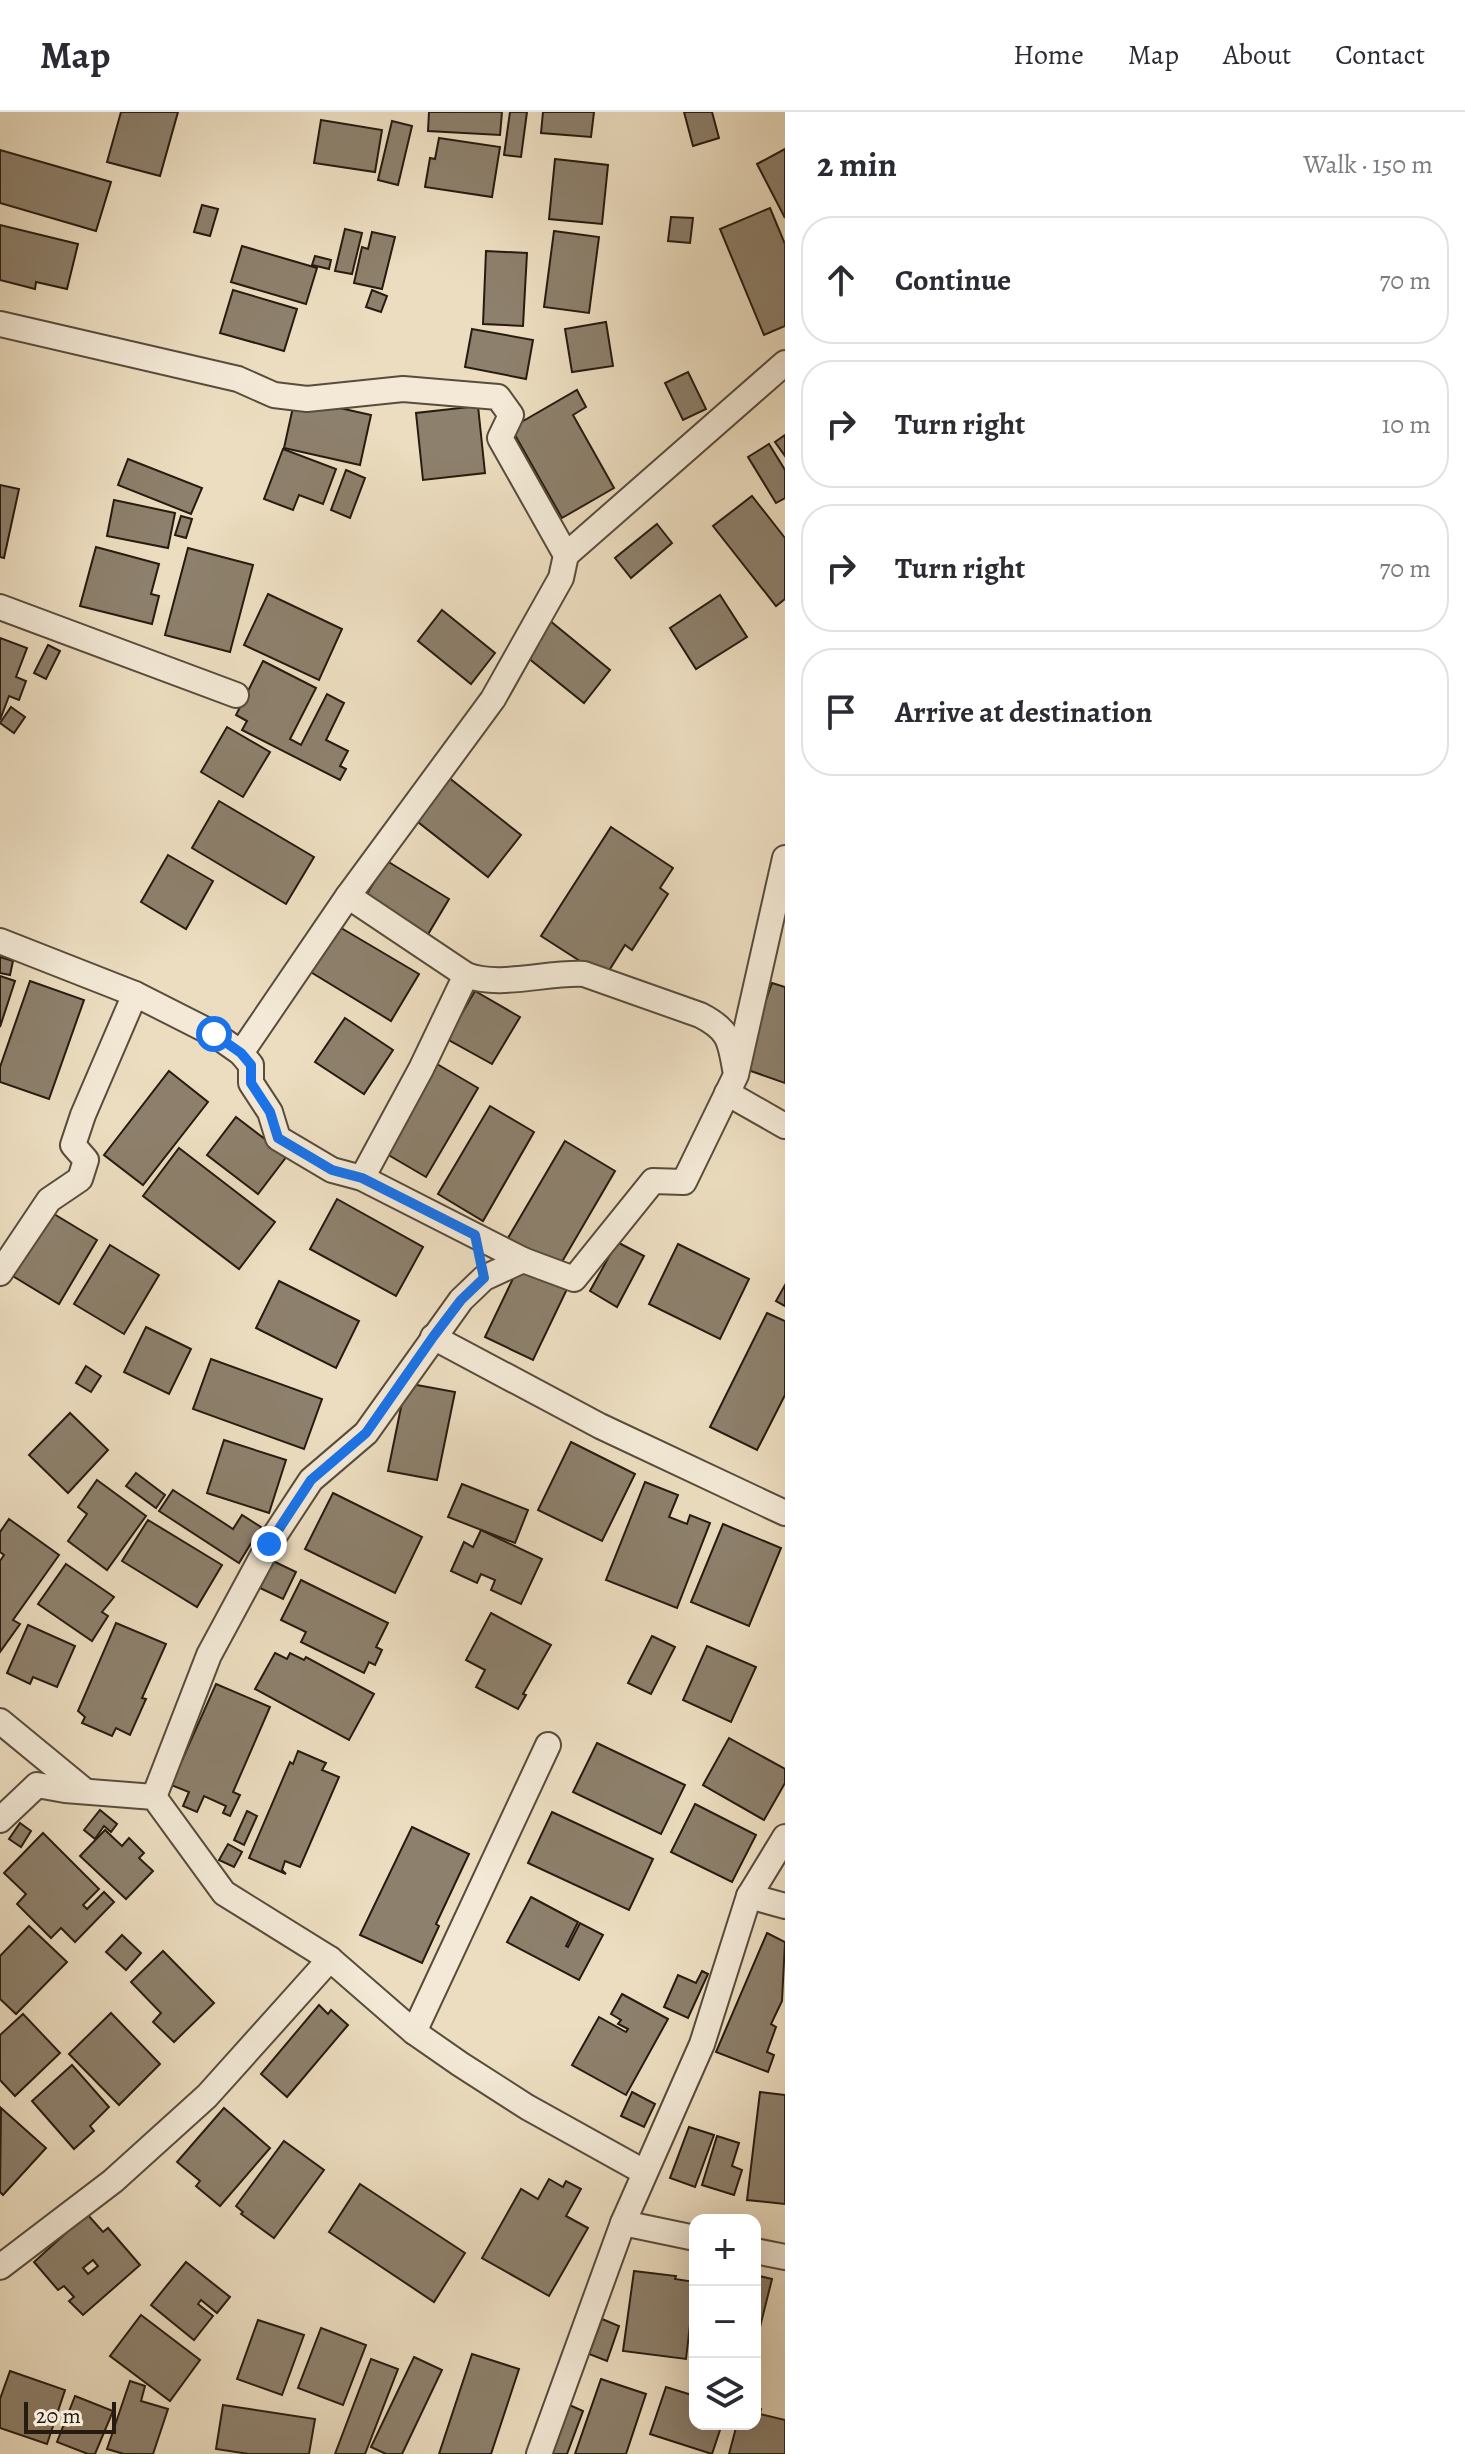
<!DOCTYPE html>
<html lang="en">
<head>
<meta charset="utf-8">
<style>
  body { margin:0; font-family:Alegreya,serif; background:#f2f2f3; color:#2b2b33 }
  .controls { position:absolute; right:24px; bottom:24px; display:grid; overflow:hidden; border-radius:16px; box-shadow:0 8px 32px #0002 }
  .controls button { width:72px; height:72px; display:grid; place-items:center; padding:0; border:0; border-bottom:2px solid #e1e1e2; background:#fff; color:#2b2b33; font:40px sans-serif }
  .scale { position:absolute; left:24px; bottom:20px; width:92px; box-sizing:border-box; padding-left:8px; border:4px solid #261b10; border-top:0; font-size:22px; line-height:28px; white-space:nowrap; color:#261b10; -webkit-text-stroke:6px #f3e9d6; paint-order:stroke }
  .stop { position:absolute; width:24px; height:24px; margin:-18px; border:6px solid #1a73e8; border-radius:50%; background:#fff }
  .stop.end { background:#1a73e8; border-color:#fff; box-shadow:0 2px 8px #0008 }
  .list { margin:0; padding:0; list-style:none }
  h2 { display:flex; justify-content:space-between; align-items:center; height:104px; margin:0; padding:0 32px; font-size:34px }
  h2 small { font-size:26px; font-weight:400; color:#7c7c81 }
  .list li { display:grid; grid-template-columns:52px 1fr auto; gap:24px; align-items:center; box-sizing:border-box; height:128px; margin:0 16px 16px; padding:0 16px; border:2px solid #e1e1e2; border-radius:32px }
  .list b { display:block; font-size:30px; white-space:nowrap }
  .list em { font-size:26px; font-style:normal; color:#7c7c81 }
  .icon { flex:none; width:44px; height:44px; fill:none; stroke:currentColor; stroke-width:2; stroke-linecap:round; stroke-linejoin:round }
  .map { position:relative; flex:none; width:785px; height:2342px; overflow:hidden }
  header { display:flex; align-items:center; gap:48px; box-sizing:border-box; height:112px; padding:0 40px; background:#fff; border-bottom:2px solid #e1e1e2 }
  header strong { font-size:38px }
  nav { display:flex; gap:44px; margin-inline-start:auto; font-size:28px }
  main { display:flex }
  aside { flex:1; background:#fff }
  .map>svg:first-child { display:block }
</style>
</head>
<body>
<header>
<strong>Map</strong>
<nav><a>Home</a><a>Map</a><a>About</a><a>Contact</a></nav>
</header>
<main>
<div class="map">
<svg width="785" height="2342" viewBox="0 0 785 2342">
  <rect width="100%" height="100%" fill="#ecddc0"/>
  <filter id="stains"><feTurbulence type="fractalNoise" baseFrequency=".0025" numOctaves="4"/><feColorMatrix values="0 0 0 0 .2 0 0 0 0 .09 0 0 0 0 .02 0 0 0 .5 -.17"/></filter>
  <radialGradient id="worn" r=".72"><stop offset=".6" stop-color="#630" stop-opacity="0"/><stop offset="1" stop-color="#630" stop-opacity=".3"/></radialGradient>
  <g fill="#8d806c" stroke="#261b10" stroke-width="2" fill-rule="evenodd">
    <path d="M121,0H178L160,64L107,50Z"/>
    <path d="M429,0H502L500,23L428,19Z"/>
    <path d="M510,0H527L521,45L504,43Z"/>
    <path d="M543,0H594L591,25L541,21Z"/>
    <path d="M684,0H712L719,26L693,34Z"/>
    <path d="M321,8L382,18L375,60L314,51Z"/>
    <path d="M392,9L412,14L398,73L378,68Z"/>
    <path d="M439,26L500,35L492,85L425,75L430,46L435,47Z"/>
    <path d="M785,37V106L757,52Z"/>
    <path d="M0,38L111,70L96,119L0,91Z"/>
    <path d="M555,47L608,53L602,112L549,107Z"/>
    <path d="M202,93L218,97L210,124L194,120Z"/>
    <path d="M770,96L785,132V214L764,223L720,117Z"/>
    <path d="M671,105L693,106L690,131L668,129Z"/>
    <path d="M0,113L78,132L67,177L36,170L35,177L0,168Z"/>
    <path d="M345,117L362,121L352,162L335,159Z"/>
    <path d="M554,119L599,125L589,201L544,195Z"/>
    <path d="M372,120L395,125L382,177L354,171L362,135L368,137Z"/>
    <path d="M242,134L317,156L306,192L231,170Z"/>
    <path d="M486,139L527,141L523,214L483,212Z"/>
    <path d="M315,144L331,148L329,157L312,153Z"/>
    <path d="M233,178L297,197L284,239L220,221Z"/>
    <path d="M372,178L387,184L381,200L366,195Z"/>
    <path d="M606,210L613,254L572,260L565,217Z"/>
    <path d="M472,217L533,228L526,267L465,255Z"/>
    <path d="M688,260L706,297L683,308L665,271Z"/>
    <path d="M577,278L586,295L573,303L614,376L562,406L511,316Z"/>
    <path d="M295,286L371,303L360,353L284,336Z"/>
    <path d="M478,294L485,361L423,368L416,301Z"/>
    <path d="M785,323V344L775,330Z"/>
    <path d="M769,332L785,358V386L776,391L748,345Z"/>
    <path d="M283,337L336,357L323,392L299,383L293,398L264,387Z"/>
    <path d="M128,347L202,376L191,402L118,373Z"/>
    <path d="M346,358L365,366L350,406L331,398Z"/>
    <path d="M0,373L19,377L4,446L0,445Z"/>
    <path d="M752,384L785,426V487L776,494L713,414Z"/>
    <path d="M114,388L175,401L168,436L107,424Z"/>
    <path d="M181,404L192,407L186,426L175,423Z"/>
    <path d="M657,412L672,431L631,466L615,446Z"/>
    <path d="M96,435L159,452L151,482L159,484L152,512L80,494Z"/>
    <path d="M188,436L253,453L230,540L165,523Z"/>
    <path d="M268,482L342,517L319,568L244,533Z"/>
    <path d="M720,483L747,525L696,557L670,516Z"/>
    <path d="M442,498L495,541L471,572L418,529Z"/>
    <path d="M549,508L610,558L584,591L522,541Z"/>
    <path d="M0,526L27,536L16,565L26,569L19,588L9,584L0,608Z"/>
    <path d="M48,533L60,539L46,567L34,561Z"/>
    <path d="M263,549L316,576L290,627L301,633L327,582L344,591L326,628L348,639L340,654L346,657L340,668L242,618L247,609L236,603Z"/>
    <path d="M11,595L25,605L14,621L0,611Z"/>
    <path d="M227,615L270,640L243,685L201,660Z"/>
    <path d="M443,661L521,723L488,765L409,703Z"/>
    <path d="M219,689L314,745L286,792L192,736Z"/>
    <path d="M611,715L673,756L660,776L668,782L632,838L625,833L605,865L541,824Z"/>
    <path d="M168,743L213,769L186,817L141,790Z"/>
    <path d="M387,749L449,787L424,829L362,790Z"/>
    <path d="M331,810L419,862L391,909L304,856Z"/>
    <path d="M0,845L13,849L10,863L0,861Z"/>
    <path d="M0,864L15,869L0,915Z"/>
    <path d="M30,869L84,888L49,987L0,970V955Z"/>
    <path d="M772,871L785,875V971L742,956Z"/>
    <path d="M475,879L520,905L492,952L447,927Z"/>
    <path d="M345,906L393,938L364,982L315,950Z"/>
    <path d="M437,952L478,976L426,1065L385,1041Z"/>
    <path d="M169,959L208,990L143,1073L104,1043Z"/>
    <path d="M490,994L534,1020L483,1109L438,1082Z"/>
    <path d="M236,1005L287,1044L258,1082L207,1043Z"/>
    <path d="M565,1029L615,1059L559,1155L508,1126Z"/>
    <path d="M179,1036L275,1110L239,1157L143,1084Z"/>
    <path d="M337,1087L423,1135L396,1184L310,1137Z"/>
    <path d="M49,1099L97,1128L59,1192L11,1163Z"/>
    <path d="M617,1130L644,1144L617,1195L590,1179Z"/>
    <path d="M678,1132L749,1167L720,1227L649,1192Z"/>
    <path d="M110,1133L159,1163L124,1222L74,1192Z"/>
    <path d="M520,1152L568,1175L533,1248L485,1225Z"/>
    <path d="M279,1169L359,1209L336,1256L256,1216Z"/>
    <path d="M785,1173V1194L776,1189Z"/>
    <path d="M767,1201L785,1209V1283L757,1338L710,1315Z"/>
    <path d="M146,1215L191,1237L169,1282L124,1260Z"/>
    <path d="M211,1247L322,1287L304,1337L193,1297Z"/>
    <path d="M86,1254L101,1264L91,1280L76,1271Z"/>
    <path d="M406,1271L455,1280L437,1368L388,1359Z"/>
    <path d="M70,1301L108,1338L68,1381L29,1343Z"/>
    <path d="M224,1328L286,1348L269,1401L207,1381Z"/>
    <path d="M571,1330L635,1362L602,1429L538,1398Z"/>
    <path d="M136,1361L165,1383L156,1396L126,1374Z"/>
    <path d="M97,1368L146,1404L107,1458L68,1429L87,1402L78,1395Z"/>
    <path d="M645,1370L678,1383L669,1405L687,1412L690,1403L710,1411L677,1496L606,1468Z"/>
    <path d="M462,1372L528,1398L515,1431L448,1405Z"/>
    <path d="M173,1378L233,1417L242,1403L261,1415L239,1451L159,1399Z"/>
    <path d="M333,1381L422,1425L395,1481L305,1437Z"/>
    <path d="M9,1407L59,1443L13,1508L20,1512L0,1540V1449L4,1443L0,1440V1420Z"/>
    <path d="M148,1408L222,1453L197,1495L122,1449Z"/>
    <path d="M723,1412L781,1436L749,1514L691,1490Z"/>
    <path d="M481,1418L542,1447L521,1492L491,1478L495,1468L481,1462L477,1471L451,1459L464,1430L473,1435Z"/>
    <path d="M273,1449L296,1460L283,1487L260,1476Z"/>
    <path d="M66,1452L114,1485L102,1500L108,1504L92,1529L38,1492Z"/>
    <path d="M301,1468L388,1511L376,1535L382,1538L375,1553L369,1550L364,1561L301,1530L306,1520L281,1508Z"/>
    <path d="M491,1501L551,1533L523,1582L526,1583L518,1597L476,1575L485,1558L466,1548Z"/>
    <path d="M116,1511L166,1532L142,1586L146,1587L130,1623L116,1616L112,1624L82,1611L85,1605L78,1599Z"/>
    <path d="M28,1513L75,1534L57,1575L33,1565L30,1572L7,1561Z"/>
    <path d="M652,1524L675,1535L651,1582L628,1571Z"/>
    <path d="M707,1534L756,1555L731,1610L683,1588Z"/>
    <path d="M275,1541L287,1547L290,1541L304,1548L306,1545L374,1582L349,1628L255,1577Z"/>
    <path d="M216,1572L270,1595L233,1680L240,1683L230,1704L223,1701L226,1694L204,1684L197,1700L183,1694L189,1680L171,1673Z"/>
    <path d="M729,1626L785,1657V1671L764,1708L703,1673Z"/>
    <path d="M597,1631L685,1673L661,1722L573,1680Z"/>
    <path d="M298,1639L326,1651L322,1658L339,1665L300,1755L285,1749L282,1758L286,1762L249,1746L290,1650L293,1652Z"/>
    <path d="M695,1692L756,1723L732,1770L671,1740Z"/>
    <path d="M100,1698L117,1712L111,1720L104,1714L95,1727L84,1718Z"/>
    <path d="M247,1699L257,1704L244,1733L234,1728Z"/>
    <path d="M552,1700L653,1747L629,1798L528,1751Z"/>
    <path d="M20,1711L31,1719L21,1735L9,1727Z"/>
    <path d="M412,1715L469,1742L436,1812L439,1814L422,1851L360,1823Z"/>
    <path d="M105,1718L122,1734L129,1726L144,1741L139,1746L153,1759L126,1787L80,1744Z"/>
    <path d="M43,1721L99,1777L83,1793L87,1797L104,1780L114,1790L75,1830L61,1816L51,1826L17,1792L26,1782L4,1761Z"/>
    <path d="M228,1732L242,1740L234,1755L219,1748Z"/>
    <path d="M531,1785L578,1810L566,1834L568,1835L580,1811L603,1823L579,1868L507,1830Z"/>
    <path d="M29,1814L67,1850L16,1902L0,1887V1844Z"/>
    <path d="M767,1821L785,1830L782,1889L771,1912L776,1915L767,1940L774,1943L768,1960L716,1940Z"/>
    <path d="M122,1823L141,1841L126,1858L106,1840Z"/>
    <path d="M163,1839L214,1891L174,1930L153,1910L161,1901L131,1870Z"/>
    <path d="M702,1859L708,1862L688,1906L664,1895L678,1863L696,1871Z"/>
    <path d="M622,1882L668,1907L626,1983L572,1953L599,1905L626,1920L628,1917L618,1912L621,1908L611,1902Z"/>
    <path d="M319,1893L328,1902L331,1898L348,1913L287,1985L261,1962Z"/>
    <path d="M111,1901L160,1952L119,1993L69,1942Z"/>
    <path d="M23,1902L60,1941L15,1984L0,1968V1923Z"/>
    <path d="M72,1953L109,1995L90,2014L94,2019L74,2037L32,1989Z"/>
    <path d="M632,1980L655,1992L644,2015L621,2004Z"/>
    <path d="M760,1980L785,1983V2092L747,2088Z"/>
    <path d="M1,1996L46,2036L3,2083L0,2080Z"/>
    <path d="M224,1996L270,2036L220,2094L196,2074L200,2069L177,2050Z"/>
    <path d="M689,2015L714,2023L695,2075L670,2066Z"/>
    <path d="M717,2024L739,2031L732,2054L742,2058L734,2083L702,2073Z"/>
    <path d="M284,2029L324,2058L274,2126L241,2102L243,2100L236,2094Z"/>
    <path d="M549,2067L563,2075L566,2069L581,2077L566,2104L588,2116L549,2184L482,2146L521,2077L538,2087Z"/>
    <path d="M360,2072L465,2141L434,2190L329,2120Z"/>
    <path d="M87,2102L103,2120L108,2116L140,2153L83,2203L69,2189L74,2185L64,2174L58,2178L34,2150ZM93,2148L98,2154L88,2162L83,2156Z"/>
    <path d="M186,2150L230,2185L217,2201L201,2188L198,2192L213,2204L194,2228L151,2193Z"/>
    <path d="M634,2159L676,2164L675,2167L695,2170L686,2247L623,2239Z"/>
    <path d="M755,2163L772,2167L755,2235Z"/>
    <path d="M141,2203L200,2248L170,2289L110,2244Z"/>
    <path d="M602,2207L619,2214L607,2249L589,2242Z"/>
    <path d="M258,2208L304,2223L282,2283L237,2267Z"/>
    <path d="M321,2216L366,2233L343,2293L298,2276Z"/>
    <path d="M472,2242L519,2257L491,2342H439Z"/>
    <path d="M414,2245L442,2258L402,2342H386L371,2335Z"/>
    <path d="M371,2247L398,2257L365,2342H335Z"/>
    <path d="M10,2259L65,2278L47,2332L0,2316V2287Z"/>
    <path d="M601,2267L646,2282L626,2342H575Z"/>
    <path d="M130,2269L145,2274L141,2289L168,2297L153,2342H124L107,2337Z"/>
    <path d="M666,2275L695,2284V2312H722L712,2342L650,2322Z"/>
    <path d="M75,2284L113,2299L95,2342H88L57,2330Z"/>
    <path d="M565,2291L583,2299L567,2342H546Z"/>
    <path d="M223,2293L315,2307L309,2342H249L216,2337Z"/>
    <path d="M755,2295L761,2297L760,2302L785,2308V2342H729L737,2312H755Z"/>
  </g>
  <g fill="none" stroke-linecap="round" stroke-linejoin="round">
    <defs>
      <g id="minor">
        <path d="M0,212L238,267L274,283L307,287L403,277L498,285L511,303L500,326L566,443L561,466L493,587L348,784L241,941"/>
        <path d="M566,443L785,251"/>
        <path d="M0,495L236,583"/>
        <path d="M348,784L466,863C500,876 546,860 584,862L700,903C728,917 730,927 735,957"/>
        <path d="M0,829L135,882L214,922L241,941L251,953V971L270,1000L278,1026L332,1058L362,1066L523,1148"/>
        <path d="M727,981L785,1014"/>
        <path d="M362,1066L421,957L466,863"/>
        <path d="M0,1161L49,1088L80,1067L86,1048L73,1033L83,1003L135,882"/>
        <path d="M433,1225L600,1314L785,1401"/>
        <path d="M0,1609L85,1679"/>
        <path d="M154,1685L209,1543L269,1432L311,1368L366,1321L461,1188L484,1166L523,1148L574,1167L653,1069L684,1070L736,963L785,746"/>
        <path d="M0,1708L37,1673L65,1678L154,1685L224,1781L330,1847L414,1920L460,1952L527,1995L644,2060"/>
        <path d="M749,1784L785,1794"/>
        <path d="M414,1920L548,1633"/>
        <path d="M623,2111L695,2126"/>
        <path d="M755,2139L785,2145"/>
        <path d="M0,2155L113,2069L207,1984L330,1847"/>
        <path d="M539,2342L623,2111L702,1932L749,1784L785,1725"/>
      </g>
    </defs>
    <use href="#minor" stroke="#584c3c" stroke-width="28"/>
    <use href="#minor" stroke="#f3e9d6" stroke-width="24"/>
  </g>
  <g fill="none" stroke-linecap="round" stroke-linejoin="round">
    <path stroke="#1a73e8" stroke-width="10" d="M214,922L241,941L251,953V971L270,1000L278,1026L332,1058L362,1066L475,1123L484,1166L461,1188L433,1225L366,1321L311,1368L269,1432"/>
  </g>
  <rect width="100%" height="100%" filter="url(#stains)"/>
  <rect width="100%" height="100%" fill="url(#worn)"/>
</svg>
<div class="controls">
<button>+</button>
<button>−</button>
<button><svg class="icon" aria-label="layers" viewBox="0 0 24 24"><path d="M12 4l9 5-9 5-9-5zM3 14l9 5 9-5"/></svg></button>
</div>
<div class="scale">20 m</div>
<div class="stop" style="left:214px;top:922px"></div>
<div class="stop end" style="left:269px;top:1432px"></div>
</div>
<aside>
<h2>2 min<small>Walk · 150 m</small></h2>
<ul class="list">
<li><svg class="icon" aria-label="ahead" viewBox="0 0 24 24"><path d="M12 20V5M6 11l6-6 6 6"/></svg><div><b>Continue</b></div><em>70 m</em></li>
<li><svg class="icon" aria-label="right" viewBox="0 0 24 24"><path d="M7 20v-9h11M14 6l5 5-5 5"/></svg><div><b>Turn right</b></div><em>10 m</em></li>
<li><svg class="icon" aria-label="right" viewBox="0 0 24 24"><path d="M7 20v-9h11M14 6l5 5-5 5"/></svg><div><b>Turn right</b></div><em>70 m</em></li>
<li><svg class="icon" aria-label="arrive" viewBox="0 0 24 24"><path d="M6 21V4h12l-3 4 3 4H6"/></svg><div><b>Arrive at destination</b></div></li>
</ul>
</aside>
</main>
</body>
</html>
